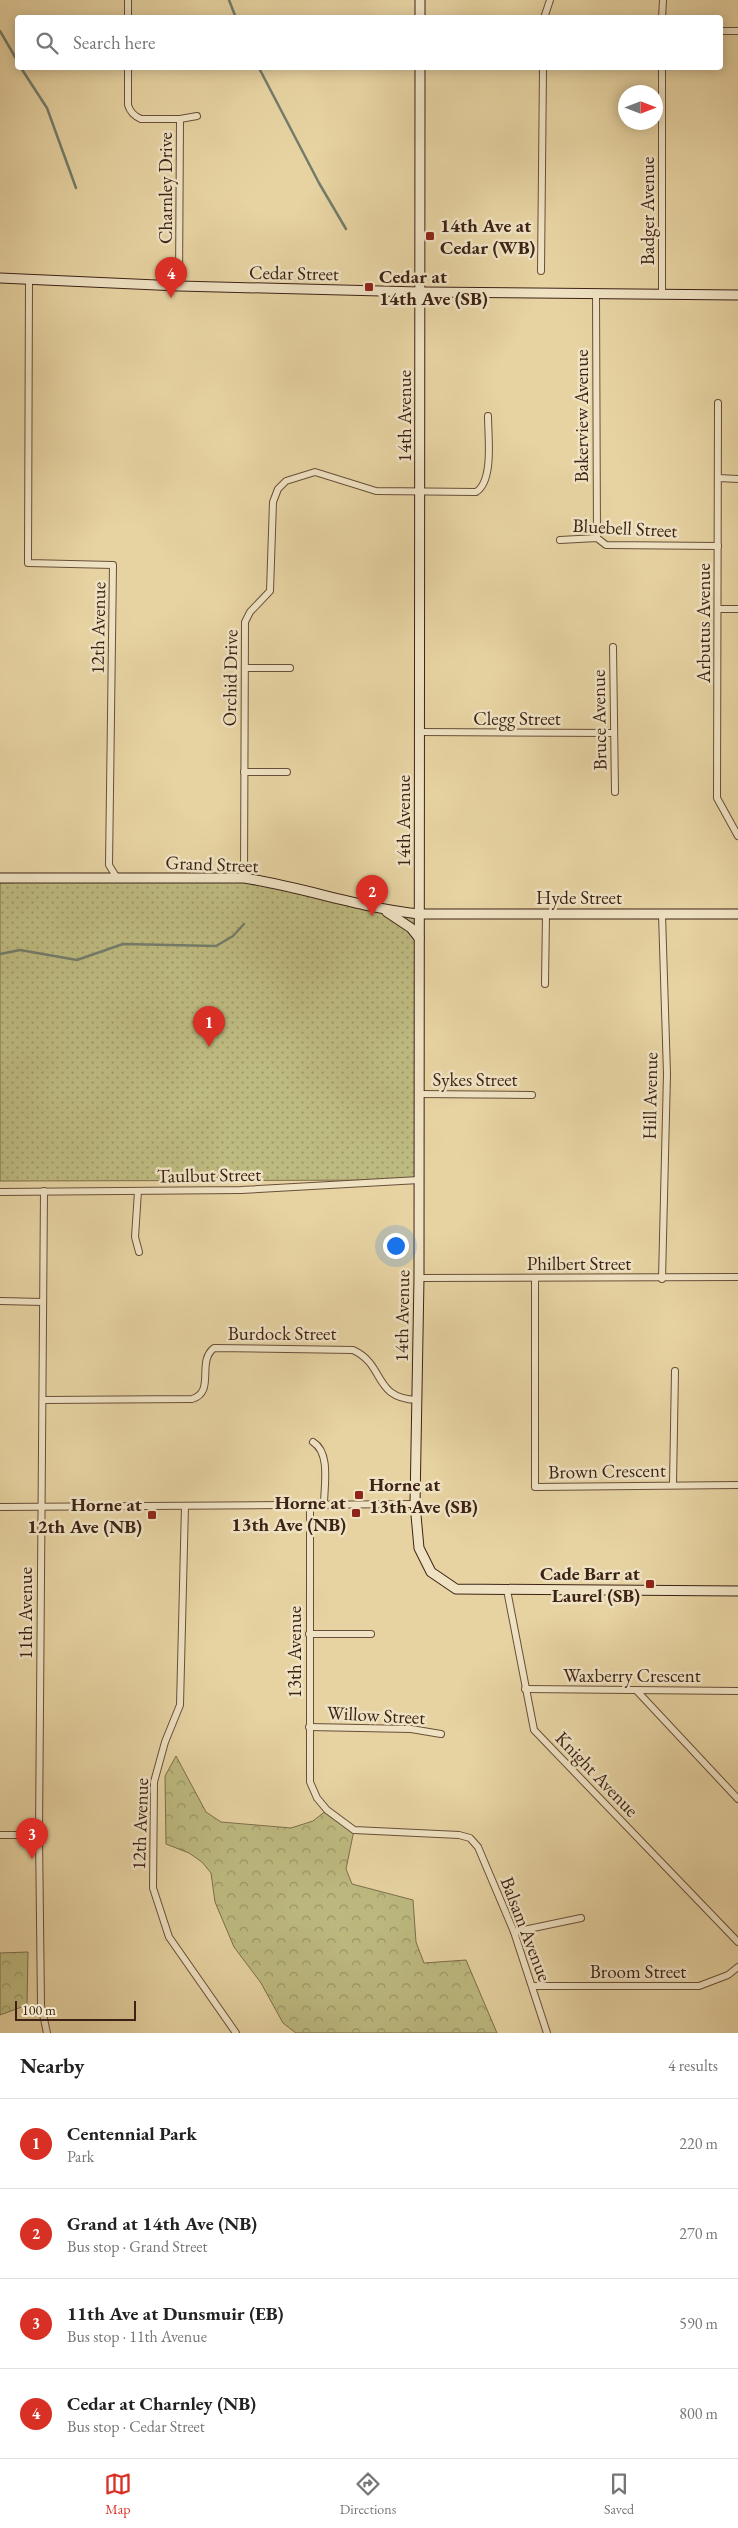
<!DOCTYPE html>
<html lang="en">
<head>
<meta charset="utf-8">
<style>
  body { margin:0; font-family:"EB Garamond",serif; background:#f2f2f2; color:#222 }
  .compass { position:absolute; left:618px; top:85px; width:45px; height:45px; border-radius:50%; background:#fff; box-shadow:0 2px 12px #0003; rotate:90deg }
  .scale { position:absolute; left:15px; bottom:12px; width:121px; box-sizing:border-box; padding-left:5px; border:2px solid #3d2316; border-top:0; font-size:14px; line-height:18px; white-space:nowrap; color:#3d2316; -webkit-text-stroke:4px #efe2c3; paint-order:stroke }
  .you { position:absolute; left:395px; top:1245px; width:18px; height:18px; margin:-12px; border:4px solid #fff; border-radius:50%; background:#1a73e8; box-shadow:0 0 0 8px #1a73e833 }
  .badge { display:grid; place-items:center; width:32px; height:32px; border-radius:50%; background:#d93025; color:#fff; font-size:16px; font-weight:700 }
  .pin { position:absolute; translate:-50% -41px; filter:drop-shadow(0 1px 2px #0008) }
  .pin::after { content:''; position:absolute; top:26px; width:18px; height:15px; background:inherit; clip-path:polygon(0 0,100% 0,50% 100%) }
  .list { margin:0; padding:0; list-style:none }
  h2 { display:flex; justify-content:space-between; align-items:center; height:65px; margin:0; padding:0 20px; font-size:21px }
  h2 small { font-size:16px; font-weight:400; color:#767676 }
  .list li { display:grid; grid-template-columns:32px 1fr auto; gap:15px; align-items:center; box-sizing:border-box; height:90px; padding:0 20px; border-top:1px solid #e0e0e0 }
  .list b { display:block; font-size:19px; white-space:nowrap }
  .list p { margin:0; font-size:16px; white-space:nowrap; color:#767676 }
  .list em { font-size:16px; font-style:normal; color:#767676 }
  .icon { flex:none; width:28px; height:28px; fill:none; stroke:currentColor; stroke-width:2; stroke-linecap:round; stroke-linejoin:round }
  .map { position:relative; flex:none; width:738px; height:2033px; overflow:hidden }
  .search { position:absolute; background:#fff; box-shadow:0 2px 12px #0003; left:15px; right:15px; top:15px; height:55px; display:flex; align-items:center; gap:12px; box-sizing:border-box; padding:0 18px; border-radius:5px; color:#767676; font-size:19px }
  .sheet { height:425px; background:#fff }
  nav { display:flex; justify-content:space-around; align-items:center; box-sizing:border-box; height:70px; border-top:1px solid #e0e0e0; background:#fff; font-size:14px; color:#767676 }
  nav a { display:grid; justify-items:center; gap:2px }
  nav .on { color:#d93025 }
  .map>svg:first-child { display:block }
</style>
</head>
<body>
<div class="map">
<svg width="738" height="2033" viewBox="0 0 738 2033">
  <defs>
    <pattern id="forest-crowns" width="20" height="18" patternUnits="userSpaceOnUse" patternTransform="scale(1.25)"><rect width="20" height="18" fill="#bdba80"/><path d="M2 6a3 3 0 1 1 6 0M12 15a3 3 0 1 1 6 0" fill="none" stroke="#9b9768"/></pattern>
    <pattern id="park-dots" width="8" height="8" patternUnits="userSpaceOnUse" patternTransform="scale(1.25)"><rect width="8" height="8" fill="#bdba80"/><path d="M2 2h.1M6 6h.1" fill="none" stroke="#9b9768" stroke-width="1.8" stroke-linecap="round"/></pattern>
  </defs>
  <rect width="100%" height="100%" fill="#e7d3a2"/>
  <filter id="stains"><feTurbulence type="fractalNoise" baseFrequency=".004" numOctaves="4"/><feColorMatrix values="0 0 0 0 .2 0 0 0 0 .09 0 0 0 0 .02 0 0 0 .5 -.17"/></filter>
  <radialGradient id="worn" r=".72"><stop offset=".6" stop-color="#630" stop-opacity="0"/><stop offset="1" stop-color="#630" stop-opacity=".3"/></radialGradient>
  <g fill="url(#forest-crowns)" stroke="#7d6e4b">
    <path d="M176,1756L206,1812L221,1822L291,1828L313,1821L327,1810L354,1830L346,1869L352,1884L413,1900L416,1942L424,1963L466,1960L497,2033H296L283,2023L261,1983L234,1947L215,1902L211,1873L202,1862L189,1853L166,1844L165,1776Z"/>
    <path d="M28,1952L27,2005L0,2015V1953Z"/>
  </g>
  <path fill="url(#park-dots)" stroke="#7d6e4b" d="M117,878H244L419,914V1180L0,1181V883Z"/>
  <g fill="none" stroke-linecap="round" stroke-linejoin="round">
    <g stroke="#737c6b" stroke-width="2.5">
      <path d="M229,0L236,18"/>
      <path d="M0,31L18,62"/>
      <path d="M21,68L47,108L76,188"/>
      <path d="M259,68L319,183L346,229"/>
      <path d="M0,954L20,950L77,960L123,944L216,946L233,936L244,924"/>
    </g>
    <defs>
      <g id="street">
        <path d="M128,0V18"/>
        <path d="M544,18L550,0"/>
        <path d="M662,18L663,0"/>
        <path d="M720,31H738"/>
        <path d="M128,68V105C130,112 134,116 141,119H180L197,116"/>
        <path d="M541,271L543,68"/>
        <path d="M29,279L28,563L113,565L109,865L117,878"/>
        <path d="M179,286L180,119"/>
        <path d="M596,294L597,538"/>
        <path d="M662,295V68"/>
        <path d="M718,403L717,798L738,836"/>
        <path d="M718,478L738,479"/>
        <path d="M560,540L597,538L606,545L718,546"/>
        <path d="M719,609H738"/>
        <path d="M613,647L615,792"/>
        <path d="M245,668H290"/>
        <path d="M420,732L614,733"/>
        <path d="M244,772H287"/>
        <path d="M244,878L245,622L250,612L270,591L273,502L278,489L286,481L315,472L376,491L476,492C494,481 488,436 488,416"/>
        <path d="M545,984L546,914"/>
        <path d="M418,1094L532,1095"/>
        <path d="M44,1191L39,1835L41,2005L47,2033"/>
        <path d="M138,1191L135,1237L139,1252"/>
        <path d="M0,1192L241,1190L419,1180"/>
        <path d="M419,1278L738,1277"/>
        <path d="M535,1278V1487L738,1485"/>
        <path d="M662,1279L667,1074L662,914"/>
        <path d="M0,1301L43,1302"/>
        <path d="M43,1400L192,1399C216,1392 196,1362 214,1348L353,1350C386,1365 372,1398 417,1400"/>
        <path d="M313,1442C331,1453 324,1486 324,1505"/>
        <path d="M673,1484L675,1371"/>
        <path d="M310,1505V1782L317,1798L327,1810L354,1830L459,1835L470,1838L478,1847L514,1932L547,2033"/>
        <path d="M185,1506L180,1705L165,1742L154,1782L153,1888L169,1937L236,2033"/>
        <path d="M0,1507L415,1504"/>
        <path d="M507,1590L534,1730L738,1942"/>
        <path d="M309,1634H371"/>
        <path d="M525,1689L738,1691"/>
        <path d="M637,1691L738,1799"/>
        <path d="M309,1727L411,1729L441,1734"/>
        <path d="M0,1835H39"/>
        <path d="M514,1932L581,1918"/>
        <path d="M533,1986H699L728,1975L738,1967"/>
      </g>
      <g id="secondary">
        <path d="M420,0V18"/>
        <path d="M420,68L419,1278L415,1504L419,1548L431,1572L456,1589L738,1591"/>
        <path d="M0,278L179,286L420,292L738,295"/>
        <path d="M0,878H244C303,887 360,908 419,914H738"/>
        <path d="M387,912L411,928L419,938"/>
      </g>
    </defs>
    <use href="#street" stroke="#684f39" stroke-width="8"/>
    <use href="#secondary" stroke="#3d2316" stroke-width="11"/>
    <use href="#street" stroke="#efe2c3" stroke-width="6"/>
    <use href="#secondary" stroke="#efe2c3" stroke-width="9"/>
  </g>
  <g fill="#8f2418" stroke="#efe2c3" stroke-width="2">
    <rect x="425" y="231" width="10" height="10" rx="2.5"/>
    <rect x="364" y="282" width="10" height="10" rx="2.5"/>
    <rect x="354" y="1490" width="10" height="10" rx="2.5"/>
    <rect x="351" y="1508" width="10" height="10" rx="2.5"/>
    <rect x="147" y="1510" width="10" height="10" rx="2.5"/>
    <rect x="645" y="1579" width="10" height="10" rx="2.5"/>
  </g>
  <g text-anchor="middle" dominant-baseline="central" stroke-width="5" stroke-linejoin="round" paint-order="stroke">
    <g font-size="19" fill="#3d2316" stroke="#efe2c3">
      <text transform="translate(165 188) rotate(-90)">Charnley Drive</text>
      <text transform="translate(647 211) rotate(-90)">Badger Avenue</text>
      <text transform="translate(294 273) rotate(1)">Cedar Street</text>
      <text transform="translate(404 416) rotate(-90)">14th Avenue</text>
      <text transform="translate(581 416) rotate(-90)">Bakerview Avenue</text>
      <text transform="translate(625 528) rotate(3)">Bluebell Street</text>
      <text transform="translate(703 623) rotate(-90)">Arbutus Avenue</text>
      <text transform="translate(98 628) rotate(-89)">12th Avenue</text>
      <text transform="translate(230 678) rotate(-89)">Orchid Drive</text>
      <text x="517" y="718">Clegg Street</text>
      <text transform="translate(599 720) rotate(-91)">Bruce Avenue</text>
      <text transform="translate(403 821) rotate(-90)">14th Avenue</text>
      <text transform="translate(212 864) rotate(2)">Grand Street</text>
      <text x="579" y="897">Hyde Street</text>
      <text x="475" y="1079">Sykes Street</text>
      <text transform="translate(650 1096) rotate(-89)">Hill Avenue</text>
      <text transform="translate(209 1175) rotate(-1)">Taulbut Street</text>
      <text x="579" y="1263">Philbert Street</text>
      <text transform="translate(402 1316) rotate(-89)">14th Avenue</text>
      <text x="282" y="1333">Burdock Street</text>
      <text transform="translate(607 1471) rotate(-1)">Brown Crescent</text>
      <text transform="translate(25 1613) rotate(-90)">11th Avenue</text>
      <text transform="translate(294 1652) rotate(-90)">13th Avenue</text>
      <text x="632" y="1675">Waxberry Crescent</text>
      <text transform="translate(376 1715) rotate(3)">Willow Street</text>
      <text transform="translate(597 1774) rotate(46)">Knight Avenue</text>
      <text transform="translate(140 1824) rotate(-88)">12th Avenue</text>
      <text transform="translate(526 1929) rotate(69)">Balsam Avenue</text>
      <text x="638" y="1971">Broom Street</text>
    </g>
    <g font-size="19" font-weight="bold" fill="#3d2316" stroke="#efe2c3" text-anchor="start">
      <text x="440" y="225">14th Ave at<tspan x="440" dy="22">Cedar (WB)</tspan></text>
      <text x="379" y="276">Cedar at<tspan x="379" dy="22">14th Ave (SB)</tspan></text>
      <text x="369" y="1484">Horne at<tspan x="369" dy="22">13th Ave (SB)</tspan></text>
      <text x="346" y="1502" text-anchor="end">Horne at<tspan x="346" dy="22">13th Ave (NB)</tspan></text>
      <text x="142" y="1504" text-anchor="end">Horne at<tspan x="142" dy="22">12th Ave (NB)</tspan></text>
      <text x="640" y="1573" text-anchor="end">Cade Barr at<tspan x="640" dy="22">Laurel (SB)</tspan></text>
    </g>
  </g>
  <rect width="100%" height="100%" filter="url(#stains)"/>
  <rect width="100%" height="100%" fill="url(#worn)"/>
</svg>
<svg class="compass" viewBox="-18 -18 36 36"><path d="M0-13l5 13h-10z" fill="#e53935"/><path d="M0 13l5-13h-10z" fill="#767676"/></svg>
<div class="scale">100 m</div>
<div class="you"></div>
<div class="pin badge" style="left:209px;top:1047px">1</div>
<div class="pin badge" style="left:372px;top:916px">2</div>
<div class="pin badge" style="left:32px;top:1859px">3</div>
<div class="pin badge" style="left:171px;top:298px">4</div>
<div class="search"><svg class="icon" aria-label="search" viewBox="0 0 24 24"><circle cx="10" cy="10" r="6"/><path d="M15 15l6 6"/></svg>Search here</div>
</div>
<section class="sheet">
<h2>Nearby<small>4 results</small></h2>
<ul class="list">
<li><span class="badge">1</span><div><b>Centennial Park</b><p>Park</p></div><em>220 m</em></li>
<li><span class="badge">2</span><div><b>Grand at 14th Ave (NB)</b><p>Bus stop · Grand Street</p></div><em>270 m</em></li>
<li><span class="badge">3</span><div><b>11th Ave at Dunsmuir (EB)</b><p>Bus stop · 11th Avenue</p></div><em>590 m</em></li>
<li><span class="badge">4</span><div><b>Cedar at Charnley (NB)</b><p>Bus stop · Cedar Street</p></div><em>800 m</em></li>
</ul>
</section>
<nav>
<a class="on"><svg class="icon" aria-label="map" viewBox="0 0 24 24"><path d="M3 6l6-2 6 2 6-2v14l-6 2-6-2-6 2zM9 4v14M15 6v14"/></svg>Map</a>
<a><svg class="icon" aria-label="directions" viewBox="0 0 24 24"><path d="M12 3l9 9-9 9-9-9zM9 14v-3h6M13 9l2 2-2 2"/></svg>Directions</a>
<a><svg class="icon" aria-label="saved" viewBox="0 0 24 24"><path d="M7 4h10v16l-5-4-5 4z"/></svg>Saved</a>
</nav>
</body>
</html>
